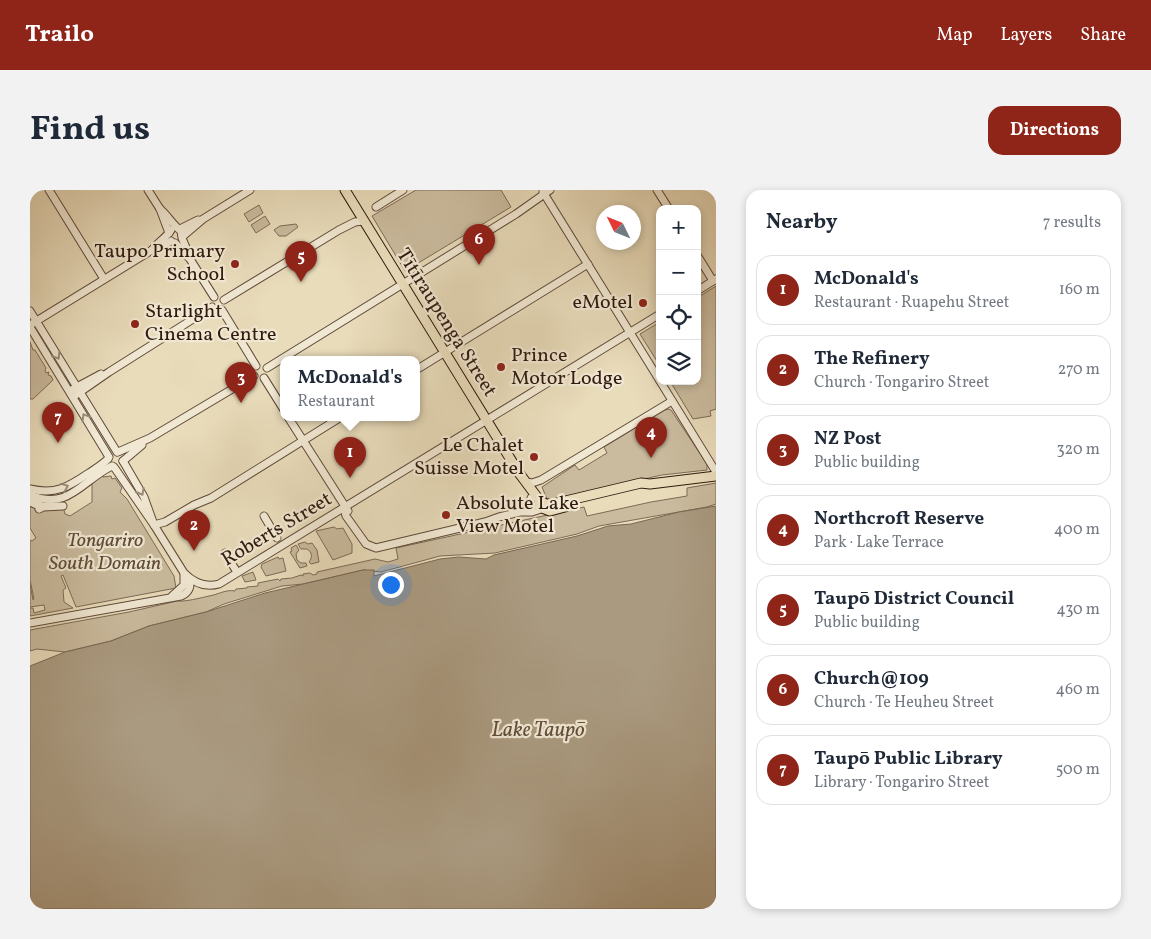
<!DOCTYPE html>
<html lang="en">
<head>
<meta charset="utf-8">
<style>
  body { margin:0; font-family:Vollkorn,serif; background:#f2f2f3; color:#1f2937 }
  .controls { position:absolute; right:15px; top:15px; display:grid; overflow:hidden; border-radius:10px; box-shadow:0 2px 8px #0003 }
  .controls button { width:45px; height:45px; display:grid; place-items:center; padding:0; border:0; border-bottom:1px solid #e0e1e3; background:#fff; color:#1f2937; font:25px sans-serif }
  .compass { position:absolute; left:566px; top:15px; width:45px; height:45px; border-radius:50%; background:#fff; box-shadow:0 2px 8px #0003; rotate:313deg }
  .you { position:absolute; left:360px; top:394px; width:18px; height:18px; margin:-12px; border:4px solid #fff; border-radius:50%; background:#1a73e8; box-shadow:0 0 0 8px #1a73e833 }
  .badge { display:grid; place-items:center; width:32px; height:32px; border-radius:50%; background:#8f2418; color:#fff; font-size:16px; font-weight:700 }
  .pin { position:absolute; translate:-50% -41px; filter:drop-shadow(0 1px 2px #0008) }
  .pin::after { content:''; position:absolute; top:26px; width:18px; height:15px; background:inherit; clip-path:polygon(0 0,100% 0,50% 100%) }
  .popup { position:absolute; left:250px; top:166px; width:140px; height:65px; box-sizing:border-box; display:grid; place-content:center; border-radius:10px; background:#fff; filter:drop-shadow(0 1px 4px #0005); font-size:16px; white-space:nowrap; color:#747a83 }
  .popup b { font-size:19px; color:#1f2937 }
  .popup::after { content:''; position:absolute; left:50%; top:100%; margin-left:-10px; border:10px solid transparent; border-top-color:#fff }
  .list { margin:0; padding:0; list-style:none }
  h2 { display:flex; justify-content:space-between; align-items:center; height:65px; margin:0; padding:0 20px; font-size:21px }
  h2 small { font-size:16px; font-weight:400; color:#747a83 }
  .list li { display:grid; grid-template-columns:32px 1fr auto; gap:15px; align-items:center; box-sizing:border-box; height:70px; margin:0 10px 10px; padding:0 10px; border:1px solid #e0e1e3; border-radius:15px }
  .list b { display:block; font-size:19px; white-space:nowrap }
  .list p { margin:0; font-size:16px; white-space:nowrap; color:#747a83 }
  .list em { font-size:16px; font-style:normal; color:#747a83 }
  .icon { flex:none; width:28px; height:28px; fill:none; stroke:currentColor; stroke-width:2; stroke-linecap:round; stroke-linejoin:round }
  .map { position:relative; flex:none; width:686px; height:719px; overflow:hidden; border-radius:15px }
  header { display:flex; align-items:center; gap:30px; box-sizing:border-box; height:70px; padding:0 25px; background:#8f2418; color:#fff }
  header strong { font-size:24px }
  nav { display:flex; gap:28px; margin-inline-start:auto; font-size:18px }
  .intro { display:flex; align-items:center; justify-content:space-between; box-sizing:border-box; height:120px; padding:0 30px }
  h1 { margin:0; font-size:35px }
  .button { padding:12px 22px; border-radius:15px; background:#8f2418; color:#fff; font-size:18px; font-weight:700 }
  main { display:flex; gap:30px; padding:0 30px }
  aside { flex:1; background:#fff; border-radius:15px; box-shadow:0 2px 8px #0003 }
  .map>svg:first-child { display:block }
</style>
</head>
<body>
<header>
<strong>Trailo</strong>
<nav><a>Map</a><a>Layers</a><a>Share</a></nav>
</header>
<div class="intro"><h1>Find us</h1><a class="button">Directions</a></div>
<main>
<div class="map">
<svg width="686" height="719" viewBox="0 0 686 719">
  <rect width="100%" height="100%" fill="#e9dcbb"/>
  <filter id="stains"><feTurbulence type="fractalNoise" baseFrequency=".004" numOctaves="4"/><feColorMatrix values="0 0 0 0 .2 0 0 0 0 .09 0 0 0 0 .02 0 0 0 .5 -.17"/></filter>
  <radialGradient id="worn" r=".72"><stop offset=".6" stop-color="#630" stop-opacity="0"/><stop offset="1" stop-color="#630" stop-opacity=".3"/></radialGradient>
  <g fill="#cabb9e" stroke="#7d6a56">
    <path d="M386,0H471L481,17L375,81L342,26Z"/>
    <path d="M229,15L233,23L219,32L214,24Z"/>
    <path d="M235,26L240,34L226,43L221,35Z"/>
    <path d="M266,34L268,37L256,46H249L244,40L250,36Z"/>
    <path d="M686,96V219L680,221L681,226L663,229L640,191H667V108Z"/>
    <path d="M630,132V176L610,144Z"/>
    <path d="M0,152L3,160H5L16,178L15,180L16,183L19,182L18,185L21,186L23,190L3,209H0Z"/>
    <path d="M639,219L641,220L677,274V280L632,285L520,310L517,309L512,297L545,275L549,280L577,263L574,257L635,220Z"/>
    <path d="M73,283V287L81,286L82,289L85,288L92,298L90,302L97,309L144,386L146,398L46,417L33,385L31,386L36,398L33,400L34,412L43,418L0,426V418H3L4,423L15,420L14,415L0,417V394L3,410L4,409L0,390V350L2,351L6,348L0,338V305L10,315L13,311L17,312L14,316H33L35,324L40,326L62,312V293Z"/>
    <path d="M686,293V314L677,317L569,336L547,344L465,363L410,366L351,382L333,380L273,394L252,396L194,414L176,422L119,436L81,451L35,462L7,459L0,461V440L99,422L147,411C155,412 170,408 179,406C187,405 196,399 205,401L206,399L217,398V397L228,396V393L248,389L250,391L251,389L262,388L271,385L273,386V384L280,383L283,385L287,384V382L345,369L358,372L368,369L366,358L554,317L557,326L621,312L657,306V298Z"/>
    <path d="M304,337L307,339L313,338L322,354V363L303,370L286,341Z"/>
    <path d="M275,352L278,354L282,353L287,360L289,372L281,374L279,372C283,367 282,362 277,359H271L268,354Z"/>
    <path d="M266,355L269,360L266,364L267,370L271,373H276L277,376L270,378L260,362L262,361L261,358Z"/>
    <path d="M248,367L249,369L253,368L256,381L236,386L231,377L232,374Z"/>
    <path d="M223,382L226,390L215,392L212,386Z"/>
  </g>
  <path fill="#aa9a80" stroke="#796752" d="M686,316V719H0V476L35,462L81,451L119,436L176,422L235,403L333,380H344V386L410,369L429,367L456,369L464,365L547,346L578,336L601,334L649,322Z"/>
  <g fill="none" stroke-linecap="round" stroke-linejoin="round">
    <defs>
      <g id="minor">
        <path d="M19,0L74,89"/>
        <path d="M118,0L130,19L139,43"/>
        <path d="M627,0L639,19"/>
        <path d="M513,2L630,191"/>
        <path d="M346,17L373,0"/>
        <path d="M130,19C138,26 143,35 151,41L152,48L160,67"/>
        <path d="M150,39L168,30"/>
        <path d="M153,46L173,29L220,0"/>
        <path d="M145,53L160,69L184,107"/>
        <path d="M122,60C128,52 136,48 141,40"/>
        <path d="M667,65L683,91"/>
        <path d="M667,101L686,89"/>
        <path d="M194,110L309,40L325,32L333,31"/>
        <path d="M192,120L226,176"/>
        <path d="M0,121L87,262"/>
        <path d="M0,135L122,60L129,58L141,51"/>
        <path d="M0,137L79,267"/>
        <path d="M237,178L486,24L520,0"/>
        <path d="M386,180L558,74"/>
        <path d="M234,188L254,220"/>
        <path d="M630,191L686,282"/>
        <path d="M43,199L71,184"/>
        <path d="M43,207L79,182L182,117"/>
        <path d="M258,227L318,321"/>
        <path d="M88,262L120,248L224,186"/>
        <path d="M93,271L114,307L123,332"/>
        <path d="M93,271L112,255"/>
        <path d="M84,277L124,335L154,383C164,393 175,398 189,394L630,124"/>
        <path d="M496,292L502,293L511,290L642,211"/>
        <path d="M0,299C26,305 38,297 59,283C65,279 72,275 78,269"/>
        <path d="M0,305C39,321 51,291 82,276"/>
        <path d="M0,311L12,316H33L13,317L9,319V316L0,312"/>
        <path d="M314,318L316,326L336,354L346,358L455,332L469,327L490,322H502L514,318"/>
        <path d="M495,321L501,315V308"/>
        <path d="M234,326L247,348"/>
        <path d="M124,335L135,332L164,315L181,308L311,227"/>
        <path d="M195,363L207,382"/>
        <path d="M142,406L154,395V384"/>
        <path d="M0,433L151,406C158,403 162,397 159,389"/>
      </g>
      <g id="major">
        <path d="M315,0L489,283L510,311L516,314H523L611,293L620,294L686,286"/>
        <path d="M507,316L520,321L535,317"/>
      </g>
    </defs>
    <use href="#minor" stroke="#5e4a39" stroke-width="9"/>
    <use href="#major" stroke="#301a0e" stroke-width="11"/>
    <use href="#minor" stroke="#f1e8d3" stroke-width="7"/>
    <use href="#major" stroke="#e9dcbb" stroke-width="9"/>
  </g>
  <defs><path id="oneway-chevron" d="M-2-3.5L2.5 0L-2 3.5" fill="none" stroke-width="1.6" stroke-linecap="round" stroke-linejoin="round" transform="scale(1.25)"/></defs>
  <g stroke="#9a8b7a">
    <use href="#oneway-chevron" transform="translate(27 166) rotate(59)"/>
    <use href="#oneway-chevron" transform="translate(55 227) rotate(-121)"/>
    <use href="#oneway-chevron" transform="translate(35 297) rotate(-22)"/>
    <use href="#oneway-chevron" transform="translate(111 302) rotate(60)"/>
  </g>
  <g fill="#8f2418" stroke="#f1e8d3" stroke-width="2">
    <circle cx="205" cy="74" r="5"/>
    <circle cx="613" cy="113" r="5"/>
    <circle cx="105" cy="134" r="5"/>
    <circle cx="471" cy="177" r="5"/>
    <circle cx="504" cy="267" r="5"/>
    <circle cx="416" cy="325" r="5"/>
  </g>
  <g text-anchor="middle" dominant-baseline="central" stroke-width="4.5" stroke-linejoin="round" paint-order="stroke">
    <g font-size="20" fill="#301a0e" stroke="#f1e8d3" text-anchor="end">
      <text x="195" y="62">Taupo Primary<tspan x="195" dy="23">School</tspan></text>
      <text x="603" y="113">eMotel</text>
      <text x="115" y="122" text-anchor="start">Starlight<tspan x="115" dy="23">Cinema Centre</tspan></text>
      <text x="481" y="166" text-anchor="start">Prince<tspan x="481" dy="23">Motor Lodge</tspan></text>
      <text x="494" y="256">Le Chalet<tspan x="494" dy="23">Suisse Motel</tspan></text>
      <text x="426" y="314" text-anchor="start">Absolute Lake<tspan x="426" dy="23">View Motel</tspan></text>
    </g>
    <g font-size="20" fill="#301a0e" stroke="#f1e8d3">
      <text transform="translate(416 133) rotate(58)">Tītīraupenga Street</text>
      <text transform="translate(247 340) rotate(-31)">Roberts Street</text>
    </g>
    <g font-size="20" font-style="italic" fill="#5e4a39" stroke="#f1e8d3">
      <text x="75" y="351">Tongariro<tspan x="75" dy="23">South Domain</tspan></text>
    </g>
    <g font-size="21" font-style="italic" fill="#614d3c" stroke="#f1e8d3">
      <text x="508" y="540">Lake Taupō</text>
    </g>
  </g>
  <rect width="100%" height="100%" filter="url(#stains)"/>
  <rect width="100%" height="100%" fill="url(#worn)"/>
</svg>
<div class="controls">
<button>+</button>
<button>−</button>
<button><svg class="icon" aria-label="locate" viewBox="0 0 24 24"><circle cx="12" cy="12" r="6"/><path d="M12 2v4M12 18v4M2 12h4M18 12h4"/></svg></button>
<button><svg class="icon" aria-label="layers" viewBox="0 0 24 24"><path d="M12 4l9 5-9 5-9-5zM3 14l9 5 9-5"/></svg></button>
</div>
<svg class="compass" viewBox="-18 -18 36 36"><path d="M0-13l5 13h-10z" fill="#e53935"/><path d="M0 13l5-13h-10z" fill="#747a83"/></svg>
<div class="you"></div>
<div class="pin badge" style="left:320px;top:288px">1</div>
<div class="popup"><b>McDonald's</b>Restaurant</div>
<div class="pin badge" style="left:164px;top:361px">2</div>
<div class="pin badge" style="left:211px;top:213px">3</div>
<div class="pin badge" style="left:621px;top:268px">4</div>
<div class="pin badge" style="left:271px;top:92px">5</div>
<div class="pin badge" style="left:449px;top:75px">6</div>
<div class="pin badge" style="left:28px;top:253px">7</div>
</div>
<aside>
<h2>Nearby<small>7 results</small></h2>
<ul class="list">
<li><span class="badge">1</span><div><b>McDonald's</b><p>Restaurant · Ruapehu Street</p></div><em>160 m</em></li>
<li><span class="badge">2</span><div><b>The Refinery</b><p>Church · Tongariro Street</p></div><em>270 m</em></li>
<li><span class="badge">3</span><div><b>NZ Post</b><p>Public building</p></div><em>320 m</em></li>
<li><span class="badge">4</span><div><b>Northcroft Reserve</b><p>Park · Lake Terrace</p></div><em>400 m</em></li>
<li><span class="badge">5</span><div><b>Taupō District Council</b><p>Public building</p></div><em>430 m</em></li>
<li><span class="badge">6</span><div><b>Church@109</b><p>Church · Te Heuheu Street</p></div><em>460 m</em></li>
<li><span class="badge">7</span><div><b>Taupō Public Library</b><p>Library · Tongariro Street</p></div><em>500 m</em></li>
</ul>
</aside>
</main>
</body>
</html>
